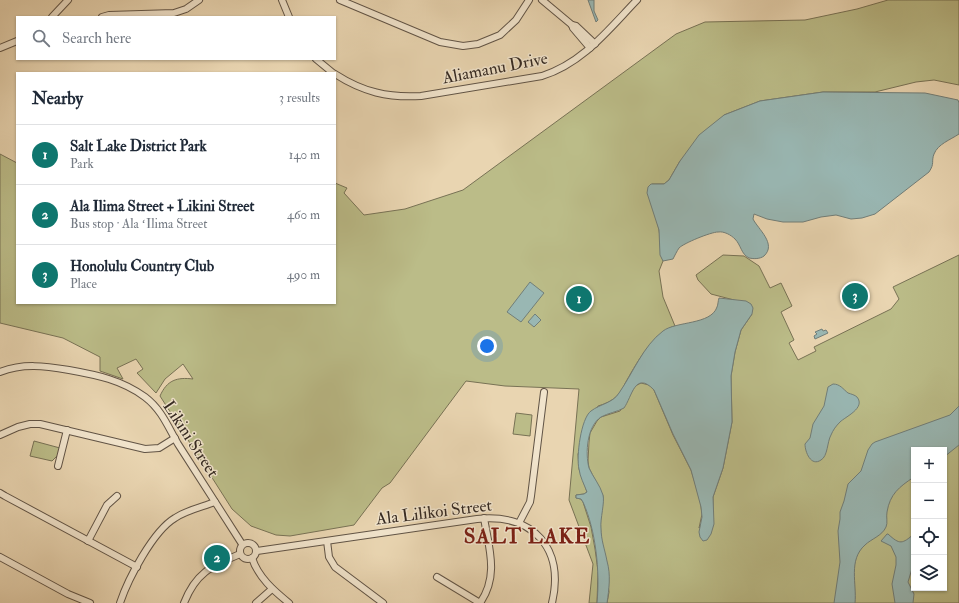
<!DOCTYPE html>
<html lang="en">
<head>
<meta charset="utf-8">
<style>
  body { margin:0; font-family:"IM FELL Double Pica",serif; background:#f6f6f7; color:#1f2937 }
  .controls { position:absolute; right:12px; bottom:12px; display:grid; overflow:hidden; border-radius:0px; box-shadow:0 1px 3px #0004 }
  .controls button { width:36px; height:36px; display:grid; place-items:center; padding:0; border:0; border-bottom:1px solid #e0e1e3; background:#fff; color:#1f2937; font:20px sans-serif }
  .you { position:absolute; left:487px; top:346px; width:14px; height:14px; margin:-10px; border:3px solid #fff; border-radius:50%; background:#1a73e8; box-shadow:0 0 0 6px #1a73e833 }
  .badge { display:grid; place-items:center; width:26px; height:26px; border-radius:50%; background:#0f766e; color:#fff; font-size:13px; font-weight:700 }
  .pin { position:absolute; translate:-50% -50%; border:2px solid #fff; box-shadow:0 1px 4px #0006 }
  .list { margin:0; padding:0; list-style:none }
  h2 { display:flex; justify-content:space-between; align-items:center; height:52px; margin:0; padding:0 16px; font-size:17px }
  h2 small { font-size:13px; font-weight:400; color:#747a83 }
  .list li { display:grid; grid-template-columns:26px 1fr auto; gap:12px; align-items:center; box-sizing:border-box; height:60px; padding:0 16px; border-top:1px solid #e0e1e3 }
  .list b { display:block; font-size:15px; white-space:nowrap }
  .list p { margin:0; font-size:13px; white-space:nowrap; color:#747a83 }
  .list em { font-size:13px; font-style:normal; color:#747a83 }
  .icon { flex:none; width:22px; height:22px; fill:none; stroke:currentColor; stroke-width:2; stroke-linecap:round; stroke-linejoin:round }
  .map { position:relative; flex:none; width:959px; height:603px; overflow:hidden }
  .search { position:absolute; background:#fff; box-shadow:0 1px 3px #0004; left:16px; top:16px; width:320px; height:44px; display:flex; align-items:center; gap:10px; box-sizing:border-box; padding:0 14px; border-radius:0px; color:#747a83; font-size:15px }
  .panel { position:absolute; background:#fff; box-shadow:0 1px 3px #0004; left:16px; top:72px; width:320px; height:232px; border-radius:0px }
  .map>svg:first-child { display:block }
</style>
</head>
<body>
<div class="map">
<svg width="959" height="603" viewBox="0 0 959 603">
  <rect width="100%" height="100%" fill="#e9d5b1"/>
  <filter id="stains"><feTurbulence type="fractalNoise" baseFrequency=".005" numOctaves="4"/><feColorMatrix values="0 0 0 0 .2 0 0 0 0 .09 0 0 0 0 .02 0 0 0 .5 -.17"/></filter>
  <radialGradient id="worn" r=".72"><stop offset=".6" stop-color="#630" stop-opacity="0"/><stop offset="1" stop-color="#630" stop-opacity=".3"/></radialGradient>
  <g fill="#bbbc88" stroke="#787255" fill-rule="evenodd">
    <path d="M888,0H959V85L934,80L916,82L875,92H823L760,101L724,115L680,161L669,180L664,184H652C653,200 656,215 659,230C661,241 659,251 663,261L659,271L663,297L675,326C655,331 637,362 627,380C624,385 622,391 617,396C612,401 605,404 598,406L578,454L579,469L587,492L584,494L576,495V498L581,499L583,502L591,527L595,549L598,571L597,603H589L593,564L569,500L579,389L505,386L466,381L390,483L382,488L354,525L290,536L276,535L251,526L232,509L160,396C167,380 177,377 193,379L183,364L165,379L156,393L137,373L143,369L136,359L117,368L123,379L100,371V357L63,338L0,323V154L17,163V303H335V183L347,188L344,193L364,215L405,209L463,190L676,34L705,22L805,20L857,9Z"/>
    <path d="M723,255L744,256L759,266L770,288L781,283L792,306L781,312L794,340L789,343L798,360L816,351L814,347L891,309L899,299L893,287L959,255V603H607L609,592L601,536L600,520L603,496L589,468L588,461L589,442L590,433L597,421L601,417L620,411L635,386L641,383L649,385L654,390L673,435L691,470L700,499L702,514L699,528L713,511V497L723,468L732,422L731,376L735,352L741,330L752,314L734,300L711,294L698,280L696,275ZM914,450H944V588H914Z"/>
    <path d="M516,413L532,415L530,436L513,434Z"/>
    <path d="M34,441L60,448L58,455L52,461L30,456Z"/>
  </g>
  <g fill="#99b7b3" stroke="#717e79">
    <path d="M588,0H594V11L598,20L596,22Z"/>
    <path d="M823,92L925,93L958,100L959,103V134C950,140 938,144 934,154C931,162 935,163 929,172L875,214L862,218L851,219L836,215L821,217L803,222H783L767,219L754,214L753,219C758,229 777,244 764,256C760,259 754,259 749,258C741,254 741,245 735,239C731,235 724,231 718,232C711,232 684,243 679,248C677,251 675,255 673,259L663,261L660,255L659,230L647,193L648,187L651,184H664L669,180L680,161L699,135L724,115L760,101Z"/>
    <path d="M530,282L544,293L521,322L507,312Z"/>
    <path d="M719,298L746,301L751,304L753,308L752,314L741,330L735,352L731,376L732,422L723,468L713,497L714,524L711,534L707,540L703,541L700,537L699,532L702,517L701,507L691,470L673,434L654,390C635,370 632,397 624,408C617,412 608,413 601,417C587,426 585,453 589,468C593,477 600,485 603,495C605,502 600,519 601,528C601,540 605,550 607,561C611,575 609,589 607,603H597C600,571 596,531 583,502L581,499L576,498V495L584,494L587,492C584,484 580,477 579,469C576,457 581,418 591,411C600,404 613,403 619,393C633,373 643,346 663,331C676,321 711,325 717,307C718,305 718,301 719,298Z"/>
    <path d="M535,314L541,320L534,327L528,322Z"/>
    <path d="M822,329L823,331L826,330L828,333L815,339L814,336L817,334L815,332Z"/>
    <path d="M833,384C840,384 843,389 848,393C851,394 855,395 857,397C866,408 845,417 840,422C836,426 833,430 831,435C827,442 828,456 821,460C811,467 805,452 805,444L810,438L813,424L824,406L828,387Z"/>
    <path d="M959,406V445L944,457V450H914V477C899,487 890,494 887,512C886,517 888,523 886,527C882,536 871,539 865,545C848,560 857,584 855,603H834L840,562L838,531L840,519V512L844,501L848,484L861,471L868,450L872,444L875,442L950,415Z"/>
    <path d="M887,534H888C900,545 902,544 914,534V562L908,582L914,594L913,603H895L892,584L896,565V557L891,546L881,541Z"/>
  </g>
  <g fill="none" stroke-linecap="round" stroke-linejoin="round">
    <defs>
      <g id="minor">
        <path d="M282,0L289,17"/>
        <path d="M340,0L440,42L463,46L478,44L500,35L516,20L529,0"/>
        <path d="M542,0L572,25L573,28L590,48"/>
        <path d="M52,17L68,0"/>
        <path d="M102,17L109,15L174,13L186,9L199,0"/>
        <path d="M572,25L576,26L595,44"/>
        <path d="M0,48L17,41"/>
        <path d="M316,59L333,73"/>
        <path d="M335,74C363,92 388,98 421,96L542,76C583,63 608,30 637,0"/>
        <path d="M0,372C23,363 45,366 69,370C97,375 122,380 145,397C162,410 168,427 178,444C200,478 221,511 242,544"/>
        <path d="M0,435L18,427L30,424H40L145,449L159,448L175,438"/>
        <path d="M58,466L67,430"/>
        <path d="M0,493L5,496L137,567"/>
        <path d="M519,523L530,502L531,496L544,392"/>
        <path d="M88,541L107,505L117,496"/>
        <path d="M327,541L329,557L335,567L383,603"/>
        <circle cx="248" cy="551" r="8"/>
        <path d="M257,551L477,519C533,513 565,548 552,603"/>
        <path d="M0,557L68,594L90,603"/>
        <path d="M252,558C258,577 274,591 289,603"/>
        <path d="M437,577L480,603"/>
        <path d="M120,603C128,579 153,531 175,518C187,510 202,507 215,502"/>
        <path d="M184,603C196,572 212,566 240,554"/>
        <path d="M256,603L272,589"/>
        <path d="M480,603C499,576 489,548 484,518"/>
      </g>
    </defs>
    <use href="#minor" stroke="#615446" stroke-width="8"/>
    <use href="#minor" stroke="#f1e4cc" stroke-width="6"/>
  </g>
  <g text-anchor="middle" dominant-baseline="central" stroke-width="3" stroke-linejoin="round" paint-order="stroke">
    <g font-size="17" fill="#342922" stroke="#f1e4cc">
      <text transform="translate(495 68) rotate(-11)">Aliamanu Drive</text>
      <text transform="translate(191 439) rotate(57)">Likini Street</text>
      <text transform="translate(434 512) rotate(-7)">Ala Lilikoi Street</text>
    </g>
    <g font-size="21" font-weight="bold" letter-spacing="1" fill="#7a1f14" stroke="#f1e4cc">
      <text x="527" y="536">SALT LAKE</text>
    </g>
  </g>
  <rect width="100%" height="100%" filter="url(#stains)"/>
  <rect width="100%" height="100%" fill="url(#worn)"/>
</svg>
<div class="controls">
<button>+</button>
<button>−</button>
<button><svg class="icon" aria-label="locate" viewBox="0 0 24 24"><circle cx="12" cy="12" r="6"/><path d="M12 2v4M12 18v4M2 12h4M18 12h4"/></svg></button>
<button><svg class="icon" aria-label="layers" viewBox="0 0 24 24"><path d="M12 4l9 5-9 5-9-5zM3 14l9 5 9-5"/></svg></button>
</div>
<div class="you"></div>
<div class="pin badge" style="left:579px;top:299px">1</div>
<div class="pin badge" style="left:217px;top:558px">2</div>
<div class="pin badge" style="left:855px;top:296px">3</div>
<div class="search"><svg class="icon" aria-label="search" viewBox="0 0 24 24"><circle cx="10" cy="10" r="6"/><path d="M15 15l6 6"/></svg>Search here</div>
<section class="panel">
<h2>Nearby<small>3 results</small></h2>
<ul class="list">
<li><span class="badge">1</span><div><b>Salt Lake District Park</b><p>Park</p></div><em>140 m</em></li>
<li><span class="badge">2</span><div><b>Ala Ilima Street + Likini Street</b><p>Bus stop · Ala ʻIlima Street</p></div><em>460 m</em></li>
<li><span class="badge">3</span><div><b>Honolulu Country Club</b><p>Place</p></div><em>490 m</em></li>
</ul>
</section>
</div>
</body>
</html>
